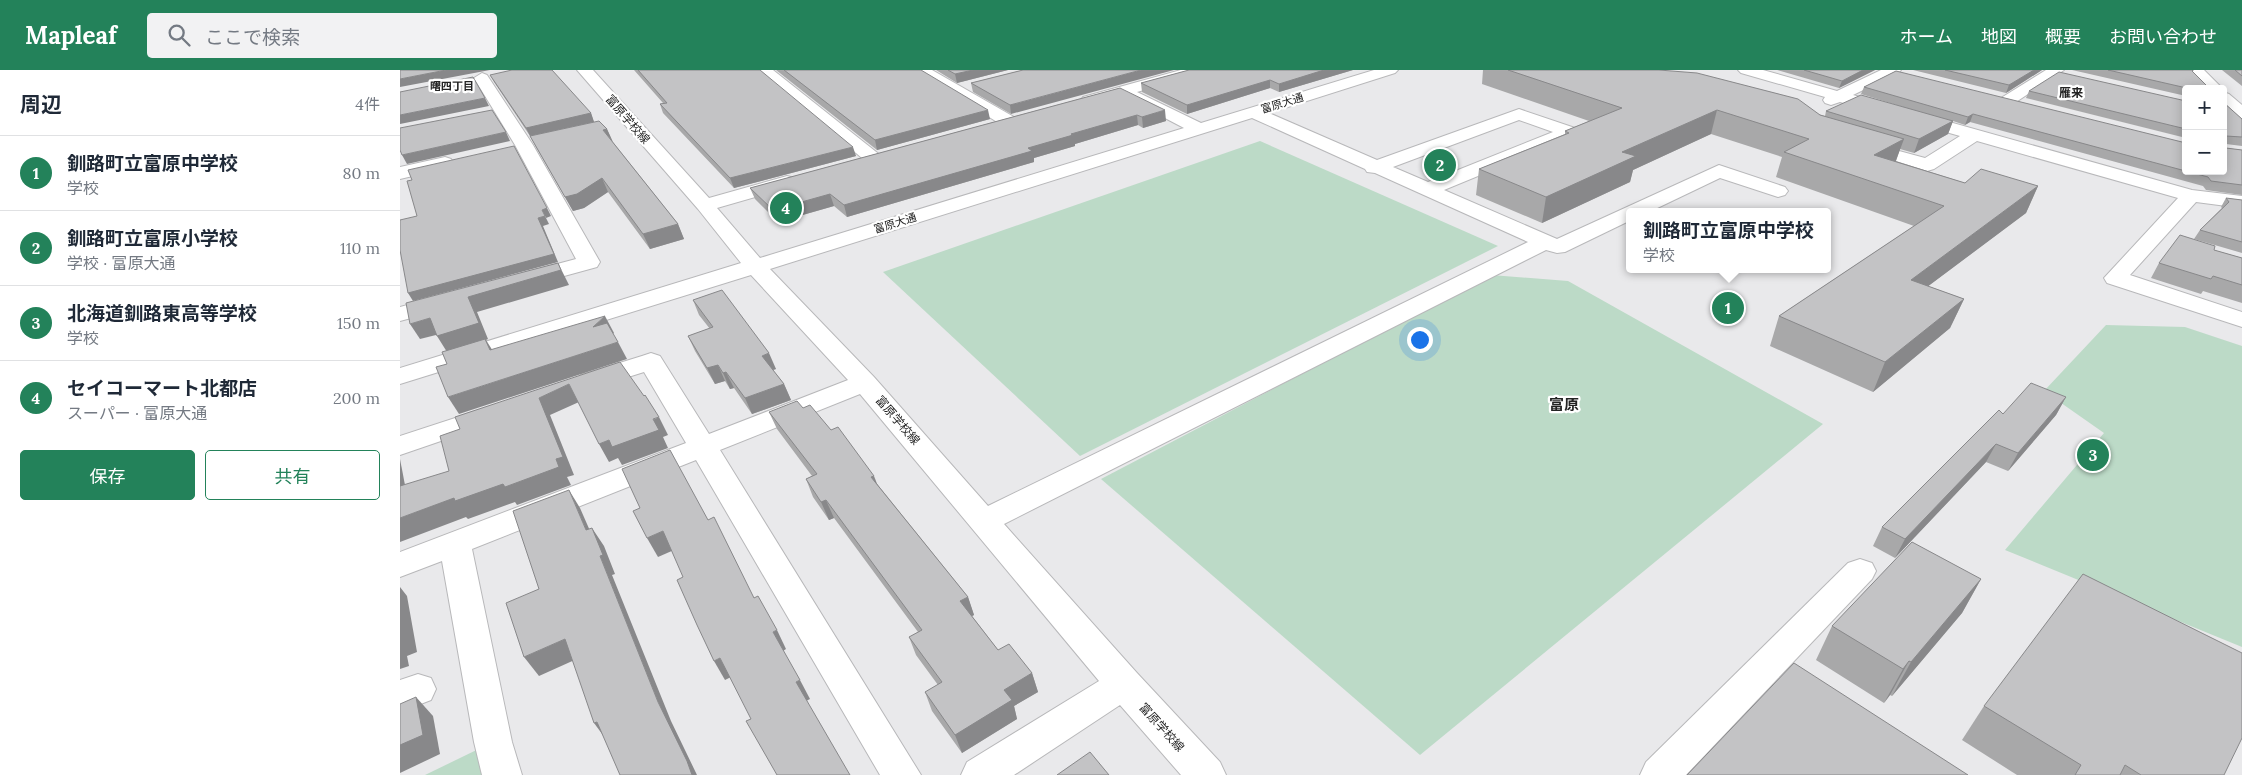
<!DOCTYPE html>
<html lang="ja">
<head>
<meta charset="utf-8">
<style>
  body { margin:0; font-family:Lora,"Noto Sans JP",serif; background:#f2f2f3; color:#1f2937 }
  .controls { position:absolute; right:15px; top:15px; display:grid; overflow:hidden; border-radius:5px; box-shadow:0 2px 12px #0003 }
  .controls button { width:45px; height:45px; display:grid; place-items:center; padding:0; border:0; border-bottom:1px solid #e0e1e3; background:#fff; color:#1f2937; font:25px sans-serif }
  .you { position:absolute; left:1019px; top:269px; width:18px; height:18px; margin:-12px; border:4px solid #fff; border-radius:50%; background:#1a73e8; box-shadow:0 0 0 8px #1a73e833 }
  .badge { display:grid; place-items:center; width:32px; height:32px; border-radius:50%; background:#23825a; color:#fff; font-size:16px; font-weight:700 }
  .pin { position:absolute; translate:-50% -50%; border:2px solid #fff; box-shadow:0 1px 5px #0006 }
  .popup { position:absolute; left:1226px; top:138px; width:205px; height:65px; box-sizing:border-box; display:grid; place-content:center; border-radius:5px; background:#fff; filter:drop-shadow(0 1px 4px #0005); font-size:16px; white-space:nowrap; color:#747a83 }
  .popup b { font-size:19px; color:#1f2937 }
  .popup::after { content:''; position:absolute; left:50%; top:100%; margin-left:-10px; border:10px solid transparent; border-top-color:#fff }
  .list { margin:0; padding:0; list-style:none }
  h2 { display:flex; justify-content:space-between; align-items:center; height:65px; margin:0; padding:0 20px; font-size:21px }
  h2 small { font-size:16px; font-weight:400; color:#747a83 }
  .list li { display:grid; grid-template-columns:32px 1fr auto; gap:15px; align-items:center; box-sizing:border-box; height:75px; padding:0 20px; border-top:1px solid #e0e1e3 }
  .list b { display:block; font-size:19px; white-space:nowrap }
  .list p { margin:0; font-size:16px; white-space:nowrap; color:#747a83 }
  .list em { font-size:16px; font-style:normal; color:#747a83 }
  .actions { display:flex; gap:10px; padding:15px 20px }
  .actions a { flex:1; padding:11px 0; border:1px solid #23825a; border-radius:5px; text-align:center; font-size:18px; color:#23825a }
  .actions .main { background:#23825a; color:#fff }
  .icon { flex:none; width:28px; height:28px; fill:none; stroke:currentColor; stroke-width:2; stroke-linecap:round; stroke-linejoin:round }
  .map { position:relative; flex:none; width:1842px; height:705px; overflow:hidden }
  header { display:flex; align-items:center; gap:30px; box-sizing:border-box; height:70px; padding:0 25px; background:#23825a; color:#fff }
  header strong { font-size:24px }
  nav { display:flex; gap:28px; margin-inline-start:auto; font-size:18px }
  .search { width:350px; height:45px; background:#f2f2f3; display:flex; align-items:center; gap:12px; box-sizing:border-box; padding:0 18px; border-radius:5px; color:#747a83; font-size:19px }
  main { display:flex }
  aside { flex:1; background:#fff }
  .map>svg:first-child { display:block }
</style>
</head>
<body>
<header>
<strong>Mapleaf</strong>
<div class="search"><svg class="icon" aria-label="search" viewBox="0 0 24 24"><circle cx="10" cy="10" r="6"/><path d="M15 15l6 6"/></svg>ここで検索</div>
<nav><a>ホーム</a><a>地図</a><a>概要</a><a>お問い合わせ</a></nav>
</header>
<main>
<aside>
<h2>周辺<small>4件</small></h2>
<ul class="list">
<li><span class="badge">1</span><div><b>釧路町立富原中学校</b><p>学校</p></div><em>80 m</em></li>
<li><span class="badge">2</span><div><b>釧路町立富原小学校</b><p>学校 · 富原大通</p></div><em>110 m</em></li>
<li><span class="badge">3</span><div><b>北海道釧路東高等学校</b><p>学校</p></div><em>150 m</em></li>
<li><span class="badge">4</span><div><b>セイコーマート北都店</b><p>スーパー · 富原大通</p></div><em>200 m</em></li>
</ul>
<div class="actions"><a class="main">保存</a><a>共有</a></div>
</aside>
<div class="map">
<svg width="1842" height="705" viewBox="0 0 1842 705">
  <rect width="100%" height="100%" fill="#e9e9eb"/>
  <g fill="#bcdac7">
    <path d="M860,71L1098,176L680,386L483,202Z"/>
    <path d="M1091,205L1168,211L1423,354L1020,685L701,409Z"/>
    <path d="M1706,255L1785,257L1842,276V577L1605,480L1704,363L1644,321Z"/>
    <path d="M93,672L102,705H25Z"/>
  </g>
  <g fill="none" stroke-linecap="round" stroke-linejoin="round">
    <defs>
      <g id="minor">
        <path d="M177,0H193L309,128L387,106L394,108L397,112L394,116L317,138L360,188L784,58L723,26L689,35L681,30L683,27L781,0H806L803,3L737,22L801,53L974,0H998L995,3L869,43L977,90L1119,39L1175,58L1178,62L1175,66L1044,120L1157,169L1319,95L1385,117L1388,121L1385,125L1378,127L1320,108L1249,142H1229V151L1165,182L1157,183L1146,180L604,454L737,603L820,692L826,705H781L720,635L614,705H561L567,692L699,611L460,324L320,380L521,705H480L296,390L72,479L112,672L122,705H82L74,672L42,491L0,507V482L286,373L244,302L190,319L181,317L177,311L181,305L242,286L251,283L260,286L309,364L448,310L351,205L0,314V298L341,193L298,139ZM852,48L965,99L967,102L975,103L1128,172L588,436L474,307L370,199ZM1119,50L1153,62L1028,112L993,97Z"/>
        <path d="M356,0H373L480,85L483,89L480,93H468Z"/>
        <path d="M513,0H532L614,47L616,51L614,55H602Z"/>
        <path d="M1338,0H1363L1437,21L1481,0H1501L1498,3L1453,25L1792,120L1842,126V138L1796,132L1730,205L1842,242V257L1707,213L1704,208L1778,128L1577,71L1534,99L1527,101L1456,80L1453,76L1456,72L1462,71L1525,88L1560,66L1440,32L1431,35L1425,33L1423,30L1425,27L1341,3Z"/>
        <path d="M1646,0H1664L1613,34H1601L1599,31L1601,28Z"/>
        <path d="M1787,0H1804L1823,19H1806Z"/>
        <path d="M82,3L87,5L133,75L200,192L197,197L124,217L116,215L113,210L116,205L176,189L115,75L74,8Z"/>
        <path d="M1823,22L1829,24L1842,35V49L1836,48L1823,36Z"/>
        <path d="M45,87L51,89L54,93L51,97L0,109V97Z"/>
        <path d="M44,225L52,227L56,232L52,237L0,251V237Z"/>
        <path d="M95,335L105,337L109,343L105,349L0,385V366Z"/>
        <path d="M1460,489L1472,493L1476,501L1472,509L1286,705H1240L1246,692L1448,493Z"/>
        <path d="M18,604L31,608L36,619L31,630L0,642V610Z"/>
      </g>
    </defs>
    <use href="#minor" stroke="#b8b8ba" stroke-width="2"/>
    <use href="#minor" fill="#fff" fill-rule="evenodd"/>
  </g>
  <g fill="#a8a8a9">
    <path d="M234,0H360L456,86L334,118L263,43L260,34L263,33Z"/>
    <path d="M376,0H521L590,49L477,80Z"/>
    <path d="M536,0H608L557,13Z"/>
    <path d="M623,0L611,44L573,22L571,13Z"/>
    <path d="M789,0H953L879,22L870,18L787,44L742,22L741,13Z"/>
    <path d="M1083,0H1259L1425,46L1426,41L1503,37L1461,24L1464,17L1496,1L1786,101L1823,32L1842,49V76L1826,74V78L1842,80V125L1806,120L1803,116L1570,52L1565,55L1553,51L1548,64L1514,83L1500,79L1496,91L1565,113L1638,116L1626,143L1528,216L1564,229L1550,258L1473,322L1370,276L1379,246L1514,156L1376,107L1382,87L1311,64L1233,100L1230,112L1142,153L1076,125L1079,99L1165,64V61L1189,51L1082,14Z"/>
    <path d="M1377,0H1475L1439,18Z"/>
    <path d="M1513,0H1642L1606,23Z"/>
    <path d="M1672,0H1794L1792,2L1810,19H1786V26Z"/>
    <path d="M1822,0H1842V16Z"/>
    <path d="M90,5L191,43L194,52L130,66L94,12Z"/>
    <path d="M720,18L766,51L743,58L738,55L675,74V76L634,88V92L447,147L434,136L378,152L355,129L350,118Z"/>
    <path d="M1629,21L1786,31V68L1626,28Z"/>
    <path d="M207,59L212,71L278,154L284,169L250,179L208,122L184,138L173,141L137,79L130,66Z"/>
    <path d="M1826,128L1842,130V183L1794,169L1800,160L1822,138L1821,137Z"/>
    <path d="M1814,180L1842,188V233L1803,221L1801,224L1751,208L1759,193Z"/>
    <path d="M293,230L376,299L373,300L384,314L391,330L352,344L334,318L330,319L325,311L315,314L295,281L288,266L310,259L299,245Z"/>
    <path d="M1666,327L1656,345L1608,401L1586,392L1495,488L1473,476L1482,457L1603,344Z"/>
    <path d="M403,338L431,360L478,415L568,527L574,545L572,546L598,580L632,603L638,622L614,636L617,649L562,683L532,641L525,622L538,615L516,585L509,567L518,562L434,448L429,450L413,427L406,409L412,406L377,359L369,342Z"/>
    <path d="M1581,509L1562,543L1492,626L1490,625L1484,633L1416,590L1432,556Z"/>
    <path d="M1584,636L1824,705H1617L1562,670Z"/>
  </g>
  <g fill="#88888a">
    <path d="M46,0H90L0,17V9Z"/>
    <path d="M573,0H608L557,13L555,4Z"/>
    <path d="M741,0H774L611,44L610,35Z"/>
    <path d="M924,0H953L879,22V14Z"/>
    <path d="M1463,0H1475L1439,18L1442,11Z"/>
    <path d="M1634,0H1642L1606,23L1609,15Z"/>
    <path d="M870,10V18L787,44V35Z"/>
    <path d="M85,28L89,36L0,54V45Z"/>
    <path d="M588,40L590,49L477,80L475,70Z"/>
    <path d="M765,40L766,51L743,58L742,47Z"/>
    <path d="M1317,40L1311,64L1233,100L1230,112L1142,153L1146,127L1222,82Z"/>
    <path d="M191,43L194,52L130,66L126,58Z"/>
    <path d="M1573,44L1570,52L1565,55L1568,47Z"/>
    <path d="M737,45L738,55L675,74V76L634,88V92L447,147L444,135L628,78L671,64Z"/>
    <path d="M1553,51L1548,64L1514,83L1519,69Z"/>
    <path d="M207,59L213,72L203,60Z"/>
    <path d="M106,62L110,71L7,94L2,85Z"/>
    <path d="M1504,69L1495,93L1465,110L1474,85Z"/>
    <path d="M453,77L456,86L334,118L330,108Z"/>
    <path d="M202,108L208,122L184,138L173,141L165,127Z"/>
    <path d="M1638,116L1626,143L1499,238L1511,210Z"/>
    <path d="M430,124L434,136L378,152L373,140Z"/>
    <path d="M147,138L151,146L146,148L142,140Z"/>
    <path d="M145,146L149,154L143,156L158,192L13,231L8,223L138,148Z"/>
    <path d="M278,154L284,169L250,179L243,164Z"/>
    <path d="M158,193L169,215L77,242L88,269L86,270L96,286L47,282L37,266L68,227Z"/>
    <path d="M1564,229L1550,258L1473,322L1485,292Z"/>
    <path d="M205,246L214,263L202,274L193,257Z"/>
    <path d="M30,248L40,264L20,269L10,254Z"/>
    <path d="M218,272L227,289L59,344L48,327Z"/>
    <path d="M369,283L376,299L369,301L362,286Z"/>
    <path d="M318,295L325,311L315,314L307,298Z"/>
    <path d="M326,302L334,318L330,319L323,303Z"/>
    <path d="M169,314L179,332L150,345L174,405L167,407L171,415L117,435L115,432L68,449L66,447L0,472V448L156,389L139,328Z"/>
    <path d="M384,314L391,330L352,344L345,328Z"/>
    <path d="M1666,327L1656,345L1608,401L1618,383Z"/>
    <path d="M259,347L268,365L263,367L268,378L222,395L218,388L209,392L199,374L209,370Z"/>
    <path d="M1596,374L1586,392L1495,488L1505,469Z"/>
    <path d="M0,389L9,436L0,424Z"/>
    <path d="M474,406L481,424L471,407Z"/>
    <path d="M169,420L180,438L198,479L186,460Z"/>
    <path d="M426,430L434,448L429,450L421,432Z"/>
    <path d="M192,458L204,476L215,504L212,505L271,651L297,705H292L258,632L200,486Z"/>
    <path d="M263,461L274,480L258,487L247,468Z"/>
    <path d="M1581,509L1562,543L1492,626L1511,592Z"/>
    <path d="M0,517L7,526L17,582L7,586L9,596L0,599Z"/>
    <path d="M568,527L574,545L566,549L560,531Z"/>
    <path d="M377,560L386,579L383,581L373,562Z"/>
    <path d="M165,569L179,588L139,606L124,587Z"/>
    <path d="M320,588L331,607L325,610L314,591Z"/>
    <path d="M1509,591L1490,625L1484,633L1503,599Z"/>
    <path d="M632,603L638,622L614,636L617,649L562,683L555,665L604,620Z"/>
    <path d="M400,610L410,629L406,631L396,612Z"/>
    <path d="M16,627L33,646L40,684L0,703V675Z"/>
    <path d="M197,652L208,672L194,653Z"/>
  </g>
  <g fill="#c3c3c5" stroke="#88888a">
    <path d="M0,0H46L0,9Z"/>
    <path d="M112,0H152L191,43L126,58L90,5Z"/>
    <path d="M238,0H360L453,77L330,108L260,34L267,33Z"/>
    <path d="M384,0H521L588,40L475,70Z"/>
    <path d="M548,0H573L555,4Z"/>
    <path d="M623,0H741L610,35L571,13Z"/>
    <path d="M789,0H924L879,14L870,10L787,35L741,13Z"/>
    <path d="M1108,0H1259L1297,3L1398,29L1420,45L1504,69L1474,85L1565,113L1581,99L1638,116L1511,210L1564,229L1485,292L1379,246L1544,136L1384,82L1409,69L1317,40L1222,82L1236,86L1146,127L1079,99L1169,63L1165,61L1222,38Z"/>
    <path d="M1404,0H1463L1442,11Z"/>
    <path d="M1545,0H1634L1609,15Z"/>
    <path d="M1708,0H1793L1792,1L1810,19H1791Z"/>
    <path d="M1835,0H1842V6Z"/>
    <path d="M1496,1L1786,73V101H1823V32L1842,49V67L1826,66V78L1842,80V115L1811,111L1808,107L1573,44L1568,47L1464,17Z"/>
    <path d="M1659,2L1786,31V59L1629,21Z"/>
    <path d="M73,7L85,28L0,45V22Z"/>
    <path d="M720,18L765,40L742,47L737,45L671,64L673,65L628,78L632,81L444,135L430,124L373,140L350,118Z"/>
    <path d="M1461,25L1553,51L1519,69L1426,41Z"/>
    <path d="M92,40L106,62L2,85L0,80V58Z"/>
    <path d="M199,51L207,59L203,60L278,154L243,164L202,108L177,124L165,127L130,66Z"/>
    <path d="M114,76L147,138L142,140L145,146L138,148L154,184L8,223L0,180V150L17,146L7,111L12,110L8,100Z"/>
    <path d="M1826,128L1842,130V172L1800,160L1829,132Z"/>
    <path d="M1780,165L1815,176L1814,180L1842,188V215L1813,206L1811,209L1759,193Z"/>
    <path d="M158,193L161,200L68,227L79,253L37,266L30,248L10,254L6,233Z"/>
    <path d="M322,220L369,283L362,286L384,314L345,328L326,302L323,303L318,295L307,298L288,266L313,257L293,230Z"/>
    <path d="M205,246L193,257L207,253L218,272L48,327L36,297L47,294L42,282L85,269L90,280Z"/>
    <path d="M220,292L244,326L245,325L259,347L253,349L259,360L212,377L209,370L199,374L169,314L139,328L163,387L156,389L159,397L105,417L103,414L55,431L54,428L0,448V416L49,401L40,366L60,359L55,347Z"/>
    <path d="M1631,313L1666,327L1618,383L1596,374L1505,469L1482,457L1599,340L1603,344Z"/>
    <path d="M397,331L403,338L410,335L431,360L438,357L474,406L471,407L568,527L560,531L598,580L609,574L632,603L604,620L612,630L555,665L525,622L542,612L509,567L522,560L426,430L421,432L406,409L417,404L369,342Z"/>
    <path d="M270,380L308,450L314,447L354,528L358,526L377,560L373,562L400,610L396,612L450,705H377L369,691L346,651L351,649L320,588L314,591L297,555L277,510L283,507L263,461L247,468L233,441L240,438L222,399Z"/>
    <path d="M169,420L186,460L192,458L203,485L200,486L258,632L287,691L292,705H220L197,652L194,653L165,569L124,587L106,533L139,519L113,441Z"/>
    <path d="M1512,472L1581,509L1511,592L1509,591L1503,599L1432,556Z"/>
    <path d="M1683,504L1842,583V668L1824,705H1741L1725,695L1720,705H1675L1681,695L1584,636Z"/>
    <path d="M1394,593L1568,705H1287Z"/>
    <path d="M16,627L23,665L0,675V634Z"/>
    <path d="M690,682L709,705H657Z"/>
  </g>
  <g text-anchor="middle" dominant-baseline="central" stroke-width="4.5" stroke-linejoin="round" paint-order="stroke">
    <g font-size="11" font-weight="bold" fill="#232323" stroke="#fff">
      <text x="52" y="16">曙四丁目</text>
    </g>
    <g font-size="11" fill="#232323" stroke="#fff">
      <text transform="translate(882 33) rotate(-17)">富原大通</text>
      <text transform="translate(495 153) rotate(-17)">富原大通</text>
    </g>
    <g font-size="12" font-weight="bold" fill="#232323" stroke="#fff">
      <text x="1671" y="22">雁来</text>
    </g>
    <g font-size="12" fill="#232323" stroke="#fff">
      <text transform="translate(228 49) rotate(49)">富原学校線</text>
      <text transform="translate(498 350) rotate(49)">富原学校線</text>
      <text transform="translate(762 657) rotate(48)">富原学校線</text>
    </g>
    <g font-size="15" font-weight="bold" fill="#232323" stroke="#fff">
      <text x="1164" y="334">富原</text>
    </g>
  </g>
</svg>
<div class="controls">
<button>+</button>
<button>−</button>
</div>
<div class="you"></div>
<div class="pin badge" style="left:1328px;top:238px">1</div>
<div class="popup"><b>釧路町立富原中学校</b>学校</div>
<div class="pin badge" style="left:1040px;top:95px">2</div>
<div class="pin badge" style="left:1693px;top:385px">3</div>
<div class="pin badge" style="left:386px;top:138px">4</div>
</div>
</main>
</body>
</html>
